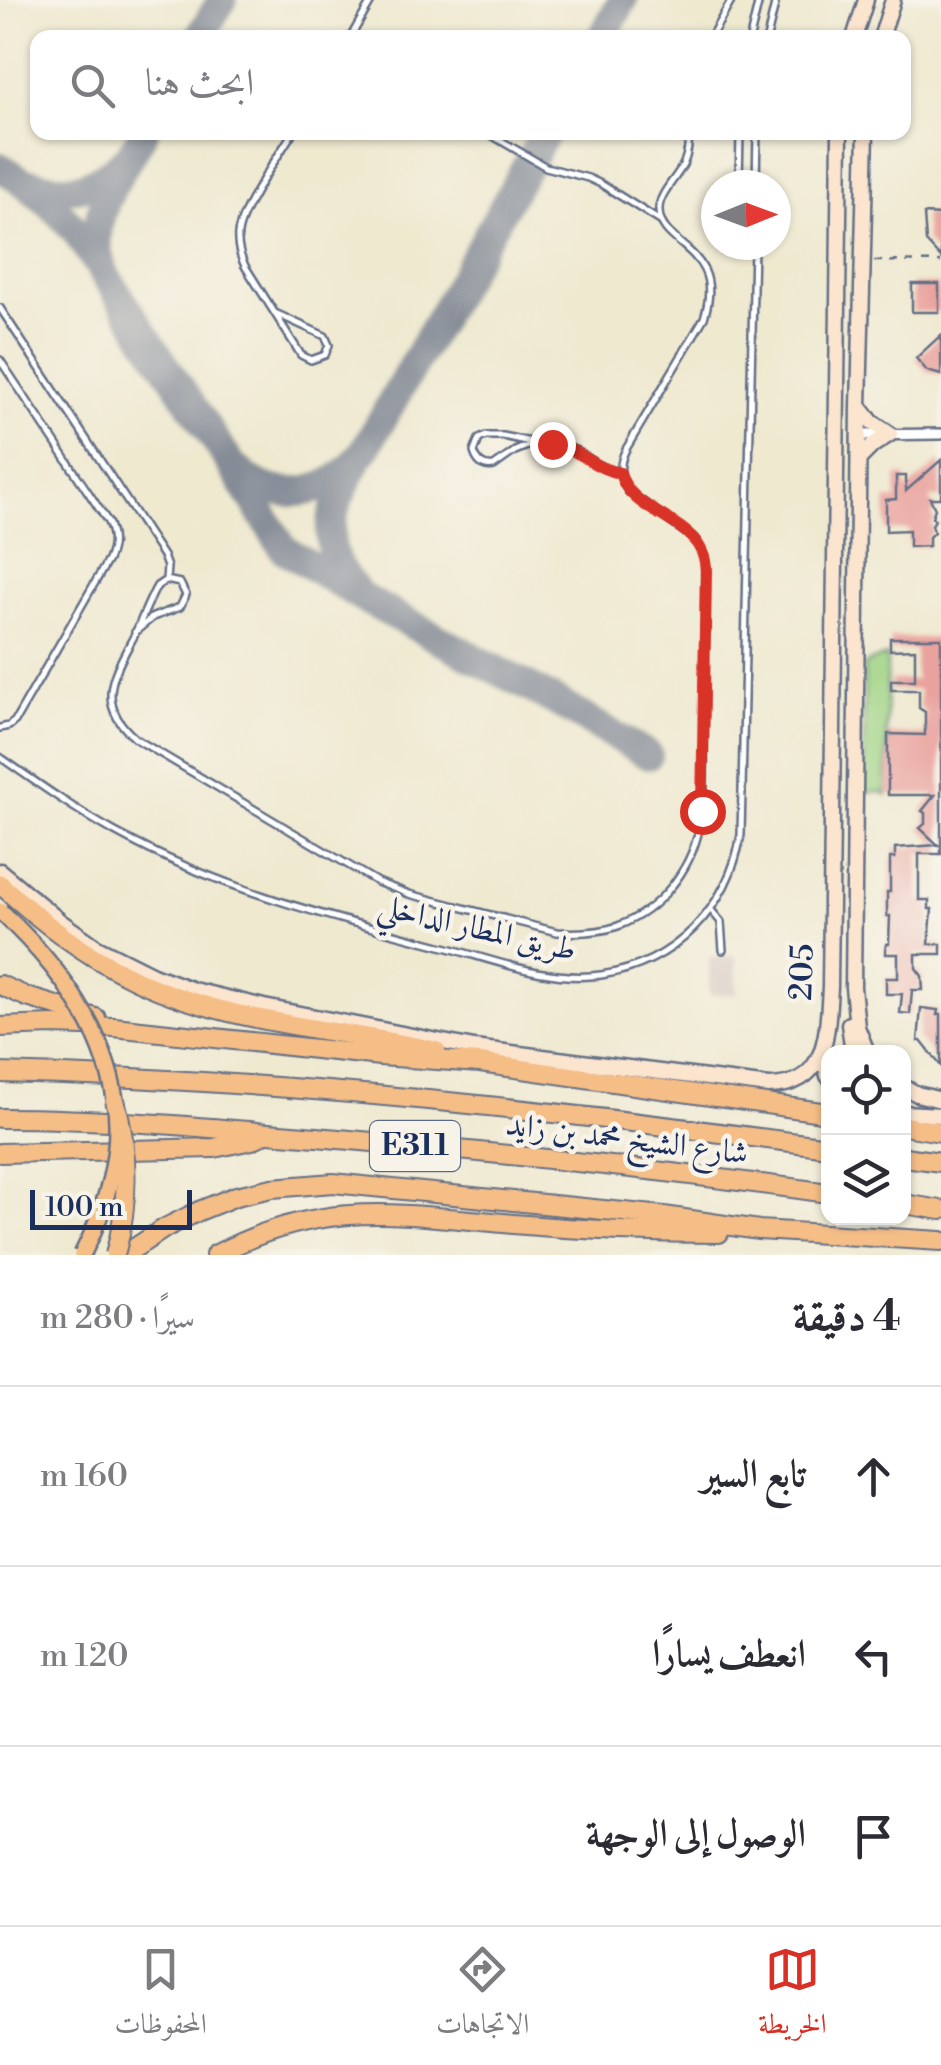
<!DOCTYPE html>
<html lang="ar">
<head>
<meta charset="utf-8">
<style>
  body { margin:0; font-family:"Libre Bodoni",Amiri,serif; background:#f7f7f7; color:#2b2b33; direction:rtl }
  .controls { position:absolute; right:30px; bottom:30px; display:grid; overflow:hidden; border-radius:20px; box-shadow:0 2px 8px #0004 }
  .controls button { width:90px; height:90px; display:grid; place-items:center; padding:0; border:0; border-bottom:2px solid #e1e1e2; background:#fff; color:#2b2b33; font:50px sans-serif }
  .compass { position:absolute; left:701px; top:170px; width:90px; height:90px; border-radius:50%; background:#fff; box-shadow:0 2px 8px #0004; rotate:89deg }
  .scale { position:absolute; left:30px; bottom:25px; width:162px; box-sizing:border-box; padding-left:10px; border:5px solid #1b2f5e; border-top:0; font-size:28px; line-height:35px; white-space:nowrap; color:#1b2f5e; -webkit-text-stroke:8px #f7f3e8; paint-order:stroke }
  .stop { position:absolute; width:30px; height:30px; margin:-22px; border:8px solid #d93025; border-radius:50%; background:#fff }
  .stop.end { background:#d93025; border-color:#fff; box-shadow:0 2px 10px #0008 }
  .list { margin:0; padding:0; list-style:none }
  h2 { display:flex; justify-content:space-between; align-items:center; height:130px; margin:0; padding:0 40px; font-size:42px }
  h2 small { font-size:32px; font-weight:400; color:#7c7c81 }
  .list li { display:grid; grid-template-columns:65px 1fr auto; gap:30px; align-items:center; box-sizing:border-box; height:180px; padding:0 40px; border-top:2px solid #e1e1e2 }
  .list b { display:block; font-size:38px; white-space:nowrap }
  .list em { font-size:32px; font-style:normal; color:#7c7c81 }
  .icon { flex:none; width:55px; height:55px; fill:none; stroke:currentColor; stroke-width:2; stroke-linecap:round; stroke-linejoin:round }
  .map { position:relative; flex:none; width:941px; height:1255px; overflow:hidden; direction:ltr }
  .search { position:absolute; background:#fff; box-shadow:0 2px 8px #0004; left:30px; right:30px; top:30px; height:110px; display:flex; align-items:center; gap:25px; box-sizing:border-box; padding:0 35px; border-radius:20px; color:#7c7c81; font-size:38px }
  .sheet { height:670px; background:#fff }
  nav { display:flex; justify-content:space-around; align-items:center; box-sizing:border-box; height:140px; border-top:2px solid #e1e1e2; background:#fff; font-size:28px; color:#7c7c81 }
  nav a { display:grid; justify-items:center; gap:5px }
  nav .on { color:#d93025 }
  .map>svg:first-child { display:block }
</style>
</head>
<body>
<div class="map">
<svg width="941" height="1255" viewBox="0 0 941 1255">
  <rect width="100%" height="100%" fill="#f7f3e8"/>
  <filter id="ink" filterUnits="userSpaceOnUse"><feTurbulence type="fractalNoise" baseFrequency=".01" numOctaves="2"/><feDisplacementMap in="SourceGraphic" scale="20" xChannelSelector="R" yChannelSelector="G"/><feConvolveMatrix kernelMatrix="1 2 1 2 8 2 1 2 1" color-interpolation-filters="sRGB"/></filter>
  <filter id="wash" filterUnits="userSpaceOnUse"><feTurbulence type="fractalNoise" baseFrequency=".0048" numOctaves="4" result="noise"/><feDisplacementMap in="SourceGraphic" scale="40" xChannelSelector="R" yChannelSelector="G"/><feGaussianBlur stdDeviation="2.25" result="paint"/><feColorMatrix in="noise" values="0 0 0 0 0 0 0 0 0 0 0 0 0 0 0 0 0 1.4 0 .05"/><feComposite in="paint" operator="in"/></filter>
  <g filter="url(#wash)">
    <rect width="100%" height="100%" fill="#efe9d0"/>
    <path fill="#cfc0ba" d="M736,956L737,994L710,995L709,957Z"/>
    <path fill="#9fd384" stroke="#5d8171" stroke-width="2.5" d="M887,656L886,795L881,792H864V666L871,661Z"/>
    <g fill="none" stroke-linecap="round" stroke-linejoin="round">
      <g stroke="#858c97" stroke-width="30">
        <path d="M199,38L222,0"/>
        <path d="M602,38L623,0"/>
        <path d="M0,167C30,184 52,204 75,230L229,461L284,549L366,600L553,700L648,755"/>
        <path d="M30,183C73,194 91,189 125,160"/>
        <path d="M101,264C84,219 122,170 144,132"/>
        <path d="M238,470C269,500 317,499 348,470C354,464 359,457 364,451L546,132"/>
        <path d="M354,588C315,547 331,509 355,466"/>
      </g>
    </g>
    <g id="blocks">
      <g fill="#eaa29e">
        <path d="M924,214L941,215V258L926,242Z"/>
        <rect x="912" y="284" width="27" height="28"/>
        <path d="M941,335V375L927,371L916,358Z"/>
        <path d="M941,460V498H930L935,509L932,517L935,520L932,525L934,532L929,537V546L909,547V530L886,531V500L896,499V476H906V491Z"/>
        <path d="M890,638H941V854H919V900H929V909H932L929,944H941V954H916V968L922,976L923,990H912L910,1014L900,1013L902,994H886V978H898V954H886V944H889L890,916H887V892H890V858H895V848L938,845L920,828L925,824V813L922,811L935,795H888V734L925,735V712L919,708V690H891V680H915V649L890,650Z"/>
        <path d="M921,1008L938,1010L937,1015H941V1066L921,1041H918Z"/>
      </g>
    </g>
  </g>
  <g filter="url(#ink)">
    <use href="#blocks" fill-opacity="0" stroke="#657086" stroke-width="2.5"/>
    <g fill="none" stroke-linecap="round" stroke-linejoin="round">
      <defs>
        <g id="lane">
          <path d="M350,38L372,0"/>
          <path d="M710,38L732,0"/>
          <path d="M750,38L759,0"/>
          <path d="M767,38L776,0"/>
          <path d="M486,132L546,167L588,178L601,184L660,221"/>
          <path d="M739,185L740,132"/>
          <path d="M756,185L757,132"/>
          <path d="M0,308L163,556L167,567L166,580"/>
          <path d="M275,313L325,336L329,345L325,355L311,360L301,355L245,266C240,256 237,246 238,234C240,211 279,155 293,132"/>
          <path d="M0,360L108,522C114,536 114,546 108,560L15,721L9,726L0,728"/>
          <path d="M535,443L515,451L494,466C483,468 477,462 474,452L479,439L486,436H503L535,443L561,445L577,451L605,469L620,473"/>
          <path d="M135,632L153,617L180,607L186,595L180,583L166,580L157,586C148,602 142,619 134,636C113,675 94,704 136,739L377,882L409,894L557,932C577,933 599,933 618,926C659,910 690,872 699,829C707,789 703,746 704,705C704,657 707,607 705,559L696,540L629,492C619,478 618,465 626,449L704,318C727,248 660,248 659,211C658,194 677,178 684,163C688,153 689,143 689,132"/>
          <path d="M0,757C37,783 75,810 115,832C220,890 336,919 452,949C499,962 551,982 601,975C675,964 728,908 741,835L754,245"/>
          <path d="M711,910L721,922L723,950"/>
        </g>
        <path id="street" d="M859,435L941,434"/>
        <g id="secondary">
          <path d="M854,38L866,0"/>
          <path d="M881,38L893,0"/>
          <path d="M866,132L859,406L853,987L857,1027L867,1052"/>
          <path d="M859,459L873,445L890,434L872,422L860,407"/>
          <path d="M0,871L61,922L97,947L153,975L193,990L264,1007L474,1048L769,1086C829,1085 827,1032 830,987L840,132"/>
          <path d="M849,1024L853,1052"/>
          <path d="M828,1055L826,1066L828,1076"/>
          <path d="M904,1087L917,1094L941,1100"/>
          <path d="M904,1113L941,1115"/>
        </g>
        <g id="highway">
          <path d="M0,884C38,919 77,950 124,974C220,1024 332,1027 436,1051"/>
          <path d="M0,985L27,997L96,1018"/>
          <path d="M0,1027L52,1025L114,1027L380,1056L480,1063L828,1113"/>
          <path d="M0,1073C279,1080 552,1110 828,1147"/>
          <path d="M0,1118C117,1118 234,1130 350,1140C510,1154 670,1171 828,1193"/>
          <path d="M904,1126L941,1132"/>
          <path d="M0,1153L214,1148L252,1140L262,1135"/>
          <path d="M904,1157L941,1162"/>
          <path d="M904,1204L941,1210"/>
          <path d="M124,1255L165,1228L199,1211L236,1196L272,1188L333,1183L664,1216L759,1230L941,1241"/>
          <path d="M215,1255C322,1198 399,1214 513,1224C581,1230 650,1233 719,1233"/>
        </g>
      </defs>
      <use href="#lane" stroke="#657086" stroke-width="10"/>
      <use href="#street" stroke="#657086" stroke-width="14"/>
      <use href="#secondary" stroke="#657086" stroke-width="19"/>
      <use href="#highway" stroke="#657086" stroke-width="22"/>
      <path stroke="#657086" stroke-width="2.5" stroke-dasharray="8 8" stroke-linecap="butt" d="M874,261L941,262"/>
      <use href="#lane" stroke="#fff" stroke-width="5"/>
      <use href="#street" stroke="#fff" stroke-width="9"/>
      <use href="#secondary" stroke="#fbe5cf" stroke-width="14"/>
      <use href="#highway" stroke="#f6be87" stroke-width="18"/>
      <defs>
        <path id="primary-bridge" d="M0,911C54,961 103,1025 115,1099C123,1151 106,1209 82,1255"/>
        <path id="highway-bridge" d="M115,1255C129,1204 129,1150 115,1100"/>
      </defs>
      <use href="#primary-bridge" stroke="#657086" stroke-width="20" stroke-linecap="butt"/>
      <use href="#highway-bridge" stroke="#657086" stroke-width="22" stroke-linecap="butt"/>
      <use href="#primary-bridge" stroke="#f6be87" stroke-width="15"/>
      <use href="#highway-bridge" stroke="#f6be87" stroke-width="18"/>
    </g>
  </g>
  <g fill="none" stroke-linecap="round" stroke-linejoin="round" filter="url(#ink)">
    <path stroke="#d93025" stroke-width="12" d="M552,444C578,447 594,469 620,473C632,518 704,517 706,570L702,811"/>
  </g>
  <g text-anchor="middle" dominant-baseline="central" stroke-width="9" stroke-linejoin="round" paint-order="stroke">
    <rect fill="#f7f3e8" stroke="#5d6a87" stroke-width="2.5" x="370" y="1121" width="90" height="50" rx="8"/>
    <g font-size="30" font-weight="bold" fill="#1b2f5e">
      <text x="415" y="1146">E311</text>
    </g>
    <g font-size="32" fill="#1b2f5e" stroke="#f7f3e8">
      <text transform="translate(477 928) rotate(13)">طريق المطار الداخلي</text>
      <text transform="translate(802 972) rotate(-88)">205</text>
      <text transform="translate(627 1139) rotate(7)">شارع الشيخ محمد بن زايد</text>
    </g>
  </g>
</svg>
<div class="controls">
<button><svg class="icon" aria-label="locate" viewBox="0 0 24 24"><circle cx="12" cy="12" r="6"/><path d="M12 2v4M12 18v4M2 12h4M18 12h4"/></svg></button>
<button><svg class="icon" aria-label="layers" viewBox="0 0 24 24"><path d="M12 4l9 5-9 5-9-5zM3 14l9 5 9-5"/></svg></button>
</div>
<svg class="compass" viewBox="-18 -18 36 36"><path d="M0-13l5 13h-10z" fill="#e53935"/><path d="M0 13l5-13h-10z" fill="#7c7c81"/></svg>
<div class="scale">100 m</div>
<div class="stop" style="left:702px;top:811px"></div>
<div class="stop end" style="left:552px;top:444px"></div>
<div class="search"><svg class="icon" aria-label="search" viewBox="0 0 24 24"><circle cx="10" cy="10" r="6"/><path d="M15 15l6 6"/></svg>ابحث هنا</div>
</div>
<section class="sheet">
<h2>4 دقيقة<small>سيرًا · 280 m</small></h2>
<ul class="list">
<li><svg class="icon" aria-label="ahead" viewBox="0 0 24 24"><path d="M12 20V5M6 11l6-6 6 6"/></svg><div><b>تابع السير</b></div><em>160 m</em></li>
<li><svg class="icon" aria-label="left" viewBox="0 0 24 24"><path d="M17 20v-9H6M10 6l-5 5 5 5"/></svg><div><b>انعطف يسارًا</b></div><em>120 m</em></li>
<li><svg class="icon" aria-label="arrive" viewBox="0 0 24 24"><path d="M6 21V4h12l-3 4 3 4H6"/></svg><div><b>الوصول إلى الوجهة</b></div></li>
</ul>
</section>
<nav>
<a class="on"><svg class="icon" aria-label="map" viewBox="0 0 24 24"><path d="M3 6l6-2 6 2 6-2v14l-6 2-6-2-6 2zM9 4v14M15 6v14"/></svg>الخريطة</a>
<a><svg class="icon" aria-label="directions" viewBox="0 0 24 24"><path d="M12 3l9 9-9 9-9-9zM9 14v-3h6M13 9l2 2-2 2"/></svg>الاتجاهات</a>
<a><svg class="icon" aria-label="saved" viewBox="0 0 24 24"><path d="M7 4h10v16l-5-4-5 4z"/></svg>المحفوظات</a>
</nav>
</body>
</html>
